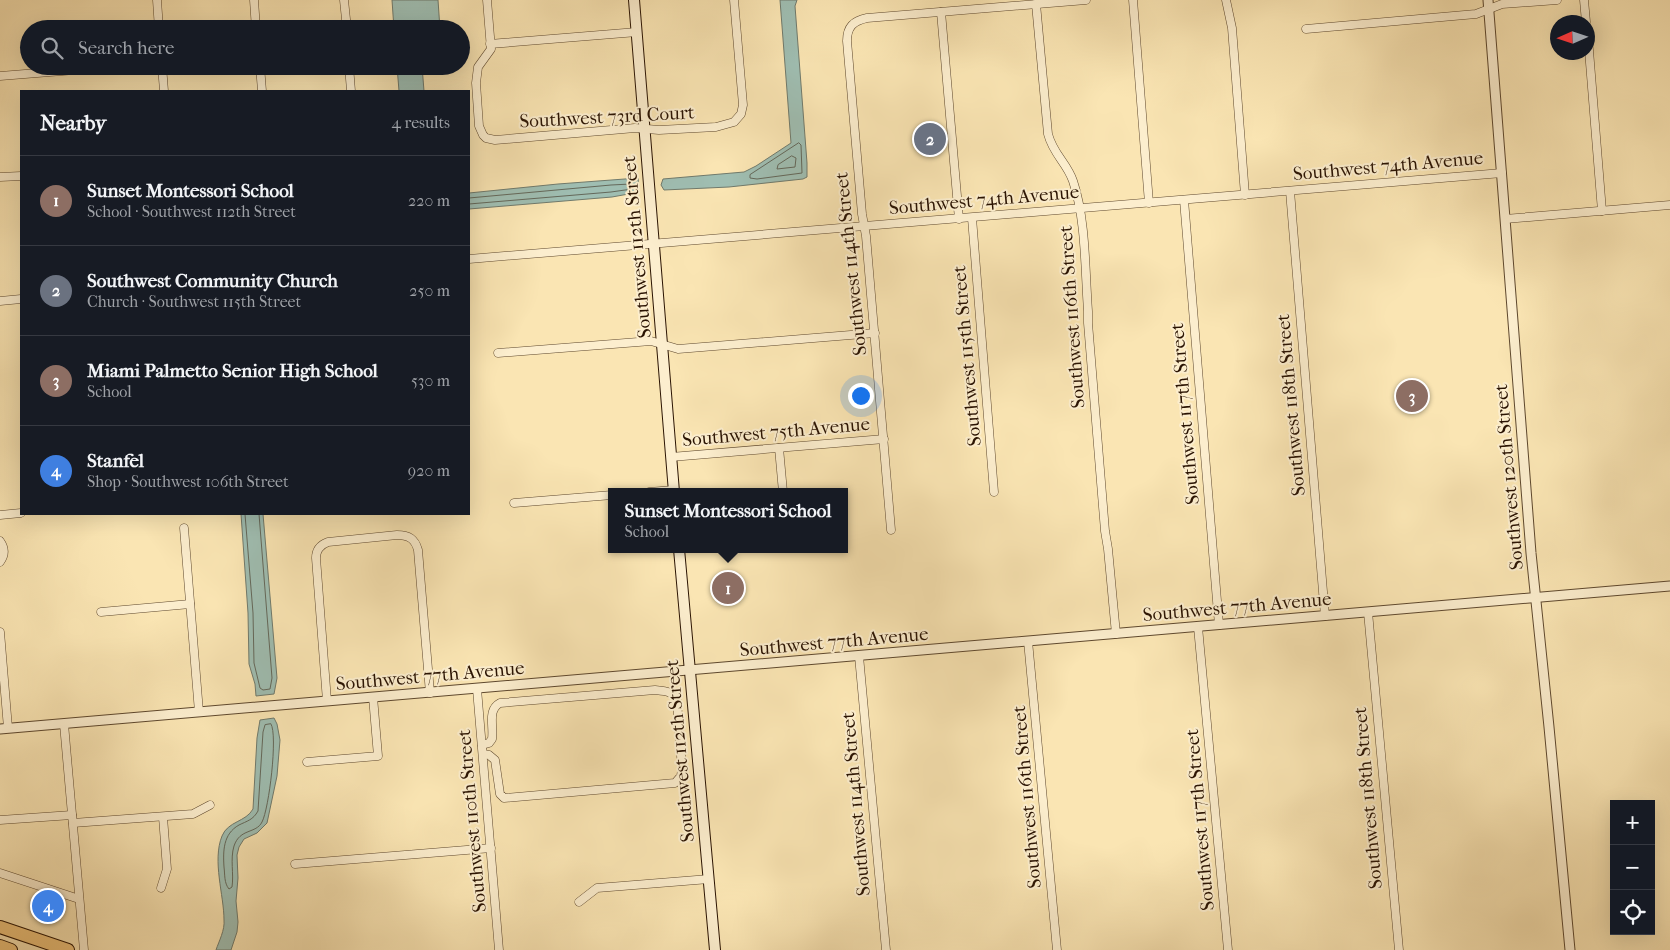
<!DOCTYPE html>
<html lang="en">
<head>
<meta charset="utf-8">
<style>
  body { margin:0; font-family:"IM FELL French Canon",serif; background:#242831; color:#f1f3f6 }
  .controls { position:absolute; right:15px; bottom:15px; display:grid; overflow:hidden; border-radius:0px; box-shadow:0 5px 20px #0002 }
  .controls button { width:45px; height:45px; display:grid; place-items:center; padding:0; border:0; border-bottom:1px solid #363941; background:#171b24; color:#f1f3f6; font:25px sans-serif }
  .compass { position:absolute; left:1550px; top:15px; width:45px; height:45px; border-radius:50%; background:#171b24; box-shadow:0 5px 20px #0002; rotate:267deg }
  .you { position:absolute; left:860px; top:395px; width:18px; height:18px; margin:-12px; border:4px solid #fff; border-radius:50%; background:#1a73e8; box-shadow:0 0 0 8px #1a73e833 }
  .badge { display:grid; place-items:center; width:32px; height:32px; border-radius:50%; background:#c59692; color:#fff; font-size:16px; font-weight:700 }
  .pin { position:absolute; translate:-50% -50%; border:2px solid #fff; box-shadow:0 1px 5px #0006 }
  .popup { position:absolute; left:608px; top:488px; width:240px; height:65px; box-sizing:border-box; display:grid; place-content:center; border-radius:0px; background:#171b24; filter:drop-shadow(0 1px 4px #0005); font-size:16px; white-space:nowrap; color:#9ea1a6 }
  .popup b { font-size:19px; color:#f1f3f6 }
  .popup::after { content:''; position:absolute; left:50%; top:100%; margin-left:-10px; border:10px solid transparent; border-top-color:#171b24 }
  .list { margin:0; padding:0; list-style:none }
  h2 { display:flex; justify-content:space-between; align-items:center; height:65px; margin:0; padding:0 20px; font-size:21px }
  h2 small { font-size:16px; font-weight:400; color:#9ea1a6 }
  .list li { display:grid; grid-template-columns:32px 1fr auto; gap:15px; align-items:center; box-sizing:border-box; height:90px; padding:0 20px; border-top:1px solid #363941 }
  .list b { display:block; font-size:19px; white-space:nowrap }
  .list p { margin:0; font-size:16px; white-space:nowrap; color:#9ea1a6 }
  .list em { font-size:16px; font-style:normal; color:#9ea1a6 }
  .icon { flex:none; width:28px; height:28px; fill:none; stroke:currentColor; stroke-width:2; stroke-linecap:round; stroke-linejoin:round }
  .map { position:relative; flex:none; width:1670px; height:950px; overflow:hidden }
  .search { position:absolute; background:#171b24; box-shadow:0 5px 20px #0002; left:20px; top:20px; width:450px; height:55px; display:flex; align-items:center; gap:12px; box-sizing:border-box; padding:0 18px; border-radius:28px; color:#9ea1a6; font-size:19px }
  .panel { position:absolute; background:#171b24; box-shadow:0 5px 20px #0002; left:20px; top:90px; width:450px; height:425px; border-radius:0px }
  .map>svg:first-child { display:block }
</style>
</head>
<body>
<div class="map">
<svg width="1670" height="950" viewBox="0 0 1670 950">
  <rect width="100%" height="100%" fill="#fae5b3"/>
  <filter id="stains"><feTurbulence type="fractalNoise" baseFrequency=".004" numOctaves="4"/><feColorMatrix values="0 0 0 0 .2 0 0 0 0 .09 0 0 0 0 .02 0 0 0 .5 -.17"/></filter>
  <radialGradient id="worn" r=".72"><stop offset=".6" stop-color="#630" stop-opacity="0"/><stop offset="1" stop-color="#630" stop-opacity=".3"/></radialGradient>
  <g fill="#9fbeb2" stroke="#707a6c">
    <path d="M392,0H438L440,29H394Z"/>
    <path d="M780,0H797L795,6L807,163V177L803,179L729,187L664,190L661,185L663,179L744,172L756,166L791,143Z"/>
    <path d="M397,66H422L424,91H399Z"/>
    <path d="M638,178L639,189L634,193L612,197L469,209V193L558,184Z"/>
    <path d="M241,514H263L277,678L274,694L256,696L255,684L249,664L248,613Z"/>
    <path d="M274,718L277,724L280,740L277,776L267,823L257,833L244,839L239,847L237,855L238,878L236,901L238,922L237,932L231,950H216C219,941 225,930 224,920C224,895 212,861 222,836C228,821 246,822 253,809L257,738L260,720Z"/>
  </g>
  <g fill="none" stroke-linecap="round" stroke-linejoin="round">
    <g stroke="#64685a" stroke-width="1">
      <path d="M799,143L801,145L802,173L757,179L750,178V175Z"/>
      <path d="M792,156L796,158L795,167L777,169L778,165Z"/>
      <path d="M469,198L611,185L631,184L634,186L632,189L611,192L469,204"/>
      <path d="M245,514L253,613L254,663L260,688L263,690L270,689L272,678L259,514"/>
      <path d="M271,724C278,735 269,809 262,822C256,834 240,828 234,846C230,859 234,874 232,887L229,889C224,883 225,875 224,867C223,851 223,834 239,825C247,821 253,820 258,811L263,732L265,725Z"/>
    </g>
    <defs>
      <g id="minor">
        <path d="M157,0L159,29"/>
        <path d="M254,0L256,29"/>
        <path d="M344,0L347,29"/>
        <path d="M487,0L491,49L478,67L476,83L479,126L483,135L486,138L495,140L635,128L659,130L716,127L734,122L741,114L743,105L734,0"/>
        <path d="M1133,0L1149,203"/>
        <path d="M1226,0L1232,28L1245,195"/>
        <path d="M1584,0L1586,22"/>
        <path d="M1036,4L1048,134C1053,154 1067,163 1073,181C1086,219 1085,271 1088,311V323L1105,531L1108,549L1116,634"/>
        <path d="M941,12L959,219"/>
        <path d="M1306,29L1476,14L1502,4L1557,0"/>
        <path d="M1588,38L1602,211"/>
        <path d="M490,44L637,32"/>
        <path d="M162,66L164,91"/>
        <path d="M260,66L262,91"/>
        <path d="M349,66L351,91"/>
        <path d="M0,76L124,66"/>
        <path d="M0,177L21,176"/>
        <path d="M1290,191L1325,616"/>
        <path d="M1184,200L1219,625"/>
        <path d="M972,218L994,492"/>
        <path d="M1505,219L1670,205"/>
        <path d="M469,259L1502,173"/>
        <path d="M0,301L21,299"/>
        <path d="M498,353L651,341L678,349L875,333"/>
        <path d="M779,448L783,492"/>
        <path d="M671,457L884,439"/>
        <path d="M649,492L674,490"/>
        <path d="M514,503L612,495"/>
        <path d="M0,515L21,513"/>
        <path d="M184,528L199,712"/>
        <path d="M891,530L866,236L862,214L847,41C847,27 853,21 867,18L1086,0"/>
        <path d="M0,541C5,548 5,555 0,562"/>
        <path d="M101,612L190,604"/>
        <path d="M1368,612L1399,950"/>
        <path d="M1198,627L1228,950"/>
        <path d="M0,632L8,728"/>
        <path d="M1028,641L1057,950"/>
        <path d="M859,656L886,950"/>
        <path d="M477,689L499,950"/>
        <path d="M327,701L316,558C316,550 320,545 328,542L397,535C409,535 415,539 418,550L430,693"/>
        <path d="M64,724L84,950"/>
        <path d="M482,745L489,743L492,739C494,726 487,710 500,703L655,690C665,691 673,691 677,701L682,769L681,776L675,783L504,798L500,794L495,760L489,755L483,754"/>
        <path d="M307,762L378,756L373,697"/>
        <path d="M0,820L72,815"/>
        <path d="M73,823L193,814L210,805"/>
        <path d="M295,864L491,848"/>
        <path d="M0,873L79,899"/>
        <path d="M161,888L167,869L163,817"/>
        <path d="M579,902L597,888L709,879"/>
      </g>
      <g id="tertiary">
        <path d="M1488,0L1531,553L1549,727L1570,950"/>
        <path d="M0,729L1670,586"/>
      </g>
      <g id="secondary">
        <path d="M634,0L674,492"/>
        <path d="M679,549L715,950"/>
      </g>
      <g id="trunk">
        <path d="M0,927L68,950"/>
        <path d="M0,946L11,950"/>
      </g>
    </defs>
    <use href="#minor" stroke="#5e482e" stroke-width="9"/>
    <use href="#tertiary" stroke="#5e482e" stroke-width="11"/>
    <use href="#secondary" stroke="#2a1302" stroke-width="12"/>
    <use href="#trunk" stroke="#2a1302" stroke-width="14"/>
    <use href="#minor" stroke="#fceece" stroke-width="8"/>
    <use href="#tertiary" stroke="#fceece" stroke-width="9"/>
    <use href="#secondary" stroke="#fceece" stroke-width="10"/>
    <use href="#trunk" stroke="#edc27a" stroke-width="12"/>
  </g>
  <g text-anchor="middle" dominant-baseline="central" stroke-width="4" stroke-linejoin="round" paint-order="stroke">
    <g font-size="19" fill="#2a1302" stroke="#fceece">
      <text transform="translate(607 117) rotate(-3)">Southwest 73rd Court</text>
      <text transform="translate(1388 166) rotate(-5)">Southwest 74th Avenue</text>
      <text transform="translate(984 200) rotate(-5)">Southwest 74th Avenue</text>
      <text transform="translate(637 247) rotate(-95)">Southwest 112th Street</text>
      <text transform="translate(851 264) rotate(-96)">Southwest 114th Street</text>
      <text transform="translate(1072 317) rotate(-94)">Southwest 116th Street</text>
      <text transform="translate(967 356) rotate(-95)">Southwest 115th Street</text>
      <text transform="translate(1291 405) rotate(-95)">Southwest 118th Street</text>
      <text transform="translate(1185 414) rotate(-95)">Southwest 117th Street</text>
      <text transform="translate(776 432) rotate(-5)">Southwest 75th Avenue</text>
      <text transform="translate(1509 477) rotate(-95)">Southwest 120th Street</text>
      <text transform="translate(1237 607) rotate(-5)">Southwest 77th Avenue</text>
      <text transform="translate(834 642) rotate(-5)">Southwest 77th Avenue</text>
      <text transform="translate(430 676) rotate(-5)">Southwest 77th Avenue</text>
      <text transform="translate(680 751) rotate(-95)">Southwest 112th Street</text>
      <text transform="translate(1027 797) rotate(-95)">Southwest 116th Street</text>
      <text transform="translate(1368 798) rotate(-95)">Southwest 118th Street</text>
      <text transform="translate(856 804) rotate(-95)">Southwest 114th Street</text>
      <text transform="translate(1200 820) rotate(-95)">Southwest 117th Street</text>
      <text transform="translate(472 821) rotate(-95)">Southwest 110th Street</text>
    </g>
  </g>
  <rect width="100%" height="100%" filter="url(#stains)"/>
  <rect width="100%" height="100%" fill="url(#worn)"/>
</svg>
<div class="controls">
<button>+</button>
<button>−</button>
<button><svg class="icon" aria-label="locate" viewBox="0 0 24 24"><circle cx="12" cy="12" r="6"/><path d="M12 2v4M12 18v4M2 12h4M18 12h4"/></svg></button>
</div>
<svg class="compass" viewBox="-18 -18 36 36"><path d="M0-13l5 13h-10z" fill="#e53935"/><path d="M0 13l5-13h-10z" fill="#9ea1a6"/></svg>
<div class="you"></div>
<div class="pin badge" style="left:728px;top:588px;background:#8d6e63">1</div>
<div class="popup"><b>Sunset Montessori School</b>School</div>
<div class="pin badge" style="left:930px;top:139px;background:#6b7280">2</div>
<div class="pin badge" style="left:1412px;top:396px;background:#8d6e63">3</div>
<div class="pin badge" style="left:48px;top:906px;background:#3f7fe0">4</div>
<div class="search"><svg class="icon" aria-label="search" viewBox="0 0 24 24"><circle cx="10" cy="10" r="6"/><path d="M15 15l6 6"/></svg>Search here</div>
<section class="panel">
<h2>Nearby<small>4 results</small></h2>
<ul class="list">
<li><span class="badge" style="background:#8d6e63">1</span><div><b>Sunset Montessori School</b><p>School · Southwest 112th Street</p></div><em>220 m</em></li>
<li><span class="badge" style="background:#6b7280">2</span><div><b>Southwest Community Church</b><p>Church · Southwest 115th Street</p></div><em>250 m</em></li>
<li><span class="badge" style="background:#8d6e63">3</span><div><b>Miami Palmetto Senior High School</b><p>School</p></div><em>530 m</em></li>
<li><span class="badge" style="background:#3f7fe0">4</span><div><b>Stanfel</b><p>Shop · Southwest 106th Street</p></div><em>920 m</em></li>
</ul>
</section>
</div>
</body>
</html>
